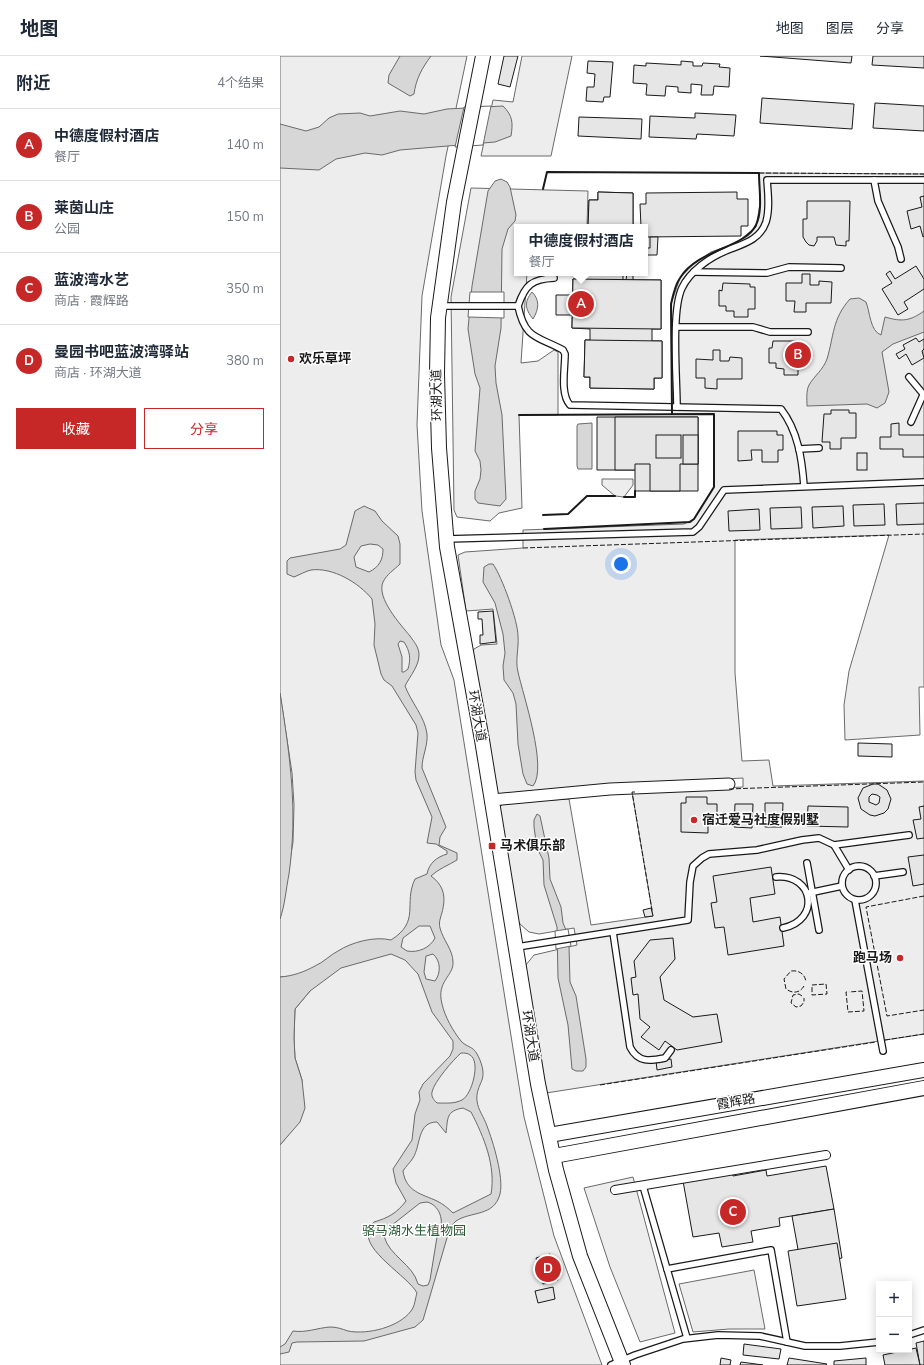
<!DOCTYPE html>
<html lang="zh">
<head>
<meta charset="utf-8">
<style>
  body { margin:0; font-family:"Nunito Sans","Noto Sans SC",sans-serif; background:#f6f6f7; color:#1f2937 }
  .controls { position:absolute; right:12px; bottom:12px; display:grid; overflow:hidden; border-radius:0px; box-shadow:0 2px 10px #0003 }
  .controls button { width:36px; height:36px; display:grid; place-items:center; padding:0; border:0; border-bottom:1px solid #e0e1e3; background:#fff; color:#1f2937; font:20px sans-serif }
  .you { position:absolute; left:341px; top:508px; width:14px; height:14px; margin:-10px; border:3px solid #fff; border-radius:50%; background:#1a73e8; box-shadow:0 0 0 6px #1a73e833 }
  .badge { display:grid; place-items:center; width:26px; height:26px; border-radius:50%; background:#c62828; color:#fff; font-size:13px; font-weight:700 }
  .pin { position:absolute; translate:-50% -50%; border:2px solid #fff; box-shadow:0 1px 4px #0006 }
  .popup { position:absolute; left:234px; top:168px; width:134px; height:52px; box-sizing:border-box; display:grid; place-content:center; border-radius:0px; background:#fff; filter:drop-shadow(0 1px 3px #0005); font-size:13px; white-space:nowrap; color:#747a83 }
  .popup b { font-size:15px; color:#1f2937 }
  .popup::after { content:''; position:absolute; left:50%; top:100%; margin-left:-8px; border:8px solid transparent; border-top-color:#fff }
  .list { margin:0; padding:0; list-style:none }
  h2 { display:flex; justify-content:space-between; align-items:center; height:52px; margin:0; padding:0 16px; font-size:17px }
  h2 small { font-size:13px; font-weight:400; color:#747a83 }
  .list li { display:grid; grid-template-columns:26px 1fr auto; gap:12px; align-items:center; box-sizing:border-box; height:72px; padding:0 16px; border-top:1px solid #e0e1e3 }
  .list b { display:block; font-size:15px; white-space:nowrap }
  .list p { margin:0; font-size:13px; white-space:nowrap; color:#747a83 }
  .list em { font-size:13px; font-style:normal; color:#747a83 }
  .actions { display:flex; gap:8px; padding:12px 16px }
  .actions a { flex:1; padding:9px 0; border:1px solid #c62828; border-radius:0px; text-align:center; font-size:14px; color:#c62828 }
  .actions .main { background:#c62828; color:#fff }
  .map { position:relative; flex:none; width:644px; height:1309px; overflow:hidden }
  header { display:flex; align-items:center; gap:24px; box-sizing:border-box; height:56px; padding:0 20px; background:#fff; border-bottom:1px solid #e0e1e3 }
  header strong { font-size:19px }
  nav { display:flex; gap:22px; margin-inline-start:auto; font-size:14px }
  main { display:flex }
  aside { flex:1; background:#fff }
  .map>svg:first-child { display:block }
</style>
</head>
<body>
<header>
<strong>地图</strong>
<nav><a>地图</a><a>图层</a><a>分享</a></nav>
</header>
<main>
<aside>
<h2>附近<small>4个结果</small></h2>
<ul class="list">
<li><span class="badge">A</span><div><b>中德度假村酒店</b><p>餐厅</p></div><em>140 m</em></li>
<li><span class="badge">B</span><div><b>莱茵山庄</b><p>公园</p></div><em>150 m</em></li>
<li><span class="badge">C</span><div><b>蓝波湾水艺</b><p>商店 · 霞辉路</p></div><em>350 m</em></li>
<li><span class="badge">D</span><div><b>曼园书吧蓝波湾驿站</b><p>商店 · 环湖大道</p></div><em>380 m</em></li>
</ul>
<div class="actions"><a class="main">收藏</a><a>分享</a></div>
</aside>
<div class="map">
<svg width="644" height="1309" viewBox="0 0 644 1309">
  <rect width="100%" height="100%" fill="#fff"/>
  <g fill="#ededed" stroke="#6a6a6a">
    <path d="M0,0H187L166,100L142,240L137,369L142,455L161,589L174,624L244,1061L274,1180L322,1309H0V1089L19,1066L22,1024L15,1002L14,982L15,953L30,935L14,920L0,921V863L13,786L14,749L12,717L0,637Z"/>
    <path d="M242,0H292L271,100H201L213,44L233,46Z"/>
    <path d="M479,117L644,118V631H639L640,679L565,684L564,649L569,615L609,479L455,484V617L462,705L489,704L493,730L644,725V978L266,1037L245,910L254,899L297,889L294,872L259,878L249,876L240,868L237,863L219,752L223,748L237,746L289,743L311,869L373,860L352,736L463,731V722L314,730L222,739L218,738L193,596L194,593L201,589L217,588L213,553L186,555L178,499L185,496L243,492V474L404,468L414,463L434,431V358H392L391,248L400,222L413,208L431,196L456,187L476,171L480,148Z"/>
    <path d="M191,132L308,135L307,171H237V217H247L241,307L258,305L274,294L278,296V359H239L242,452L219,457L210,465L177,461L174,454L171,241Z"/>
    <path d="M322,423H353V429L344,441L335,440L322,429Z"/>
    <path d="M353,1121L395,1277L360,1286L330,1211L304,1132Z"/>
    <path d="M474,1214L485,1273H449L413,1276L399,1228Z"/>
  </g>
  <g fill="#d7d7d7" stroke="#6a6a6a" fill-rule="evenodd">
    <path d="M120,0H151C142,12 136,23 134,38L130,40L108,27L109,19Z"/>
    <path d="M223,50C233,60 233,67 231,80L215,86L120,94L102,99L85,97L71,100L56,103L39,114L0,112V68L26,75L39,71L49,62L58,58L80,57L90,60L120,55L144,58L167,53Z"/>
    <path d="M221,123L227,126L230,131L236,159L235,165L228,173L222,193L221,272L215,310L216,327L222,359L226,443L220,450L198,447L195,443V435L200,423L201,414L200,405L195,395L200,332L195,318L188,273L192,230L208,135L215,125Z"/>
    <path d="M252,236C260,244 259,253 253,263C245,253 244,246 252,236Z"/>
    <path d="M579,242L586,246C590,256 590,275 601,279L605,261C622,266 630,265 644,255V276L613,288L602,296L609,336L605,347L597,352L587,348L527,350C527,343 526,335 529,329C535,319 543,314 547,303C554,280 552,263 570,243Z"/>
    <path d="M312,367V413H298L297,410V370L298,368Z"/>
    <path d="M84,450L95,455L102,465L118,480L120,488V508C114,514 107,518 103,526C96,542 121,569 130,580C134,586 139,591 139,599C139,610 130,620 125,630C131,646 145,661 147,678C148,690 142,700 142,712L166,771L160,781L159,789L177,797V804C169,809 158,813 151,820C162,828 166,838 163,852C162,859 158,865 160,872C163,884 173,894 173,906C174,920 156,925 162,948C165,961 173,975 181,985C186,991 193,990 197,998C201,1005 205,1016 202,1024C199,1031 196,1037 197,1045C198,1054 204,1061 207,1070C213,1086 224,1121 220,1138C214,1161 191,1155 176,1165C173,1167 171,1172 169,1175L143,1264L135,1271L84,1285L17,1286L12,1287L9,1296L0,1298V1291L5,1288L13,1275C26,1277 37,1272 50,1271C57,1271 62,1273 68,1275C88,1279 119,1271 131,1255C135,1250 135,1243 137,1237C129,1221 81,1194 89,1174C90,1171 92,1168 94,1166C108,1162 117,1157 126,1145L116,1127L113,1113L132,1084L135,1058L140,1044L139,1036L143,1028L170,1000L173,993V985L152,956L138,918L125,904L111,898L61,912L30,935L15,953L14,982L15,1002L22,1024L25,1052L20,1066L0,1089V921C13,920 24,916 35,910C44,906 50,899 58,895C72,886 95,880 111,884C141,865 123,848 135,823L147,818C149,807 157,801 167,798V795L156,788L147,787L152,761L136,724L135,716L138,677L136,669L112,630L104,624L101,618L94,589L95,568L92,543C79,527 53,511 31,514C26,515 19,519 14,521L7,518V505L10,502L60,493L66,489L75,455ZM90,488L98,489L103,493C103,504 99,511 89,516L76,511L74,501L81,490ZM120,585L124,586C130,595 131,603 128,613L124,616H122V601L118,588ZM139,870H150L155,882C150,892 138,897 127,895L121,891L123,882ZM153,898C161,905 161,917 155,925L146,923L144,916L146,900ZM181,997C184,997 188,997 190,999C201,1005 192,1039 182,1044C174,1048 166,1047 157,1047C154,1044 151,1041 152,1036C154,1026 173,1004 181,997ZM183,1052L191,1056C204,1081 216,1110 211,1138L173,1157C168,1152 163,1148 157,1145C142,1138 126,1136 123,1115C126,1110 130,1107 133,1102C141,1089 137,1066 157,1066L166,1077C168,1062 166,1055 183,1052ZM147,1146C162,1150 165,1169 157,1181L150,1224L148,1229L143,1230L138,1228C133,1208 109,1200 104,1180L107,1173L140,1147Z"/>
    <path d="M209,508H213C222,521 238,565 238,580C239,592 235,604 238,616C243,639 268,712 253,730L247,728L243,718L238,688L236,648L233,637L224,624L223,610L225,597L223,578L215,547L203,526L204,511Z"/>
    <path d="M0,637C10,700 18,754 9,818C6,833 5,849 0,863Z"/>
    <path d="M257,758L260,760L269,802L270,823L281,851L283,867L286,874L289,890L290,926L296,940L306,1003V1011L303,1015H296L292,1013L288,969L278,922L277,871L264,829L263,804L257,792L254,771V764Z"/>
  </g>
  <g fill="#fff" stroke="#6a6a6a">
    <path d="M211,50L203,89L175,91L184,51Z"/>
    <path d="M190,236H224V262L188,261Z"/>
    <path d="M288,873L291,890L276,893L275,875Z"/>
  </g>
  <g fill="#e6e6e6" stroke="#1a1a1a" fill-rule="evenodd">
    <path d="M224,0H238L230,31L218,28Z"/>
    <path d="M480,0H572L571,7Z"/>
    <path d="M593,0H644V12L592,9Z"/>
    <path d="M308,5L333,6L330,41H324L323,46L306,45L307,31H314L315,18L307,17Z"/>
    <path d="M401,5L413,6V10H422L423,7L440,8L439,11L450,12L449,31L434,30L433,39H421L422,29L411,28V37L398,36V31L386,30L385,40L366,39L367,28L353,27L354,9L366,10V7L401,9Z"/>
    <path d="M482,42L574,48L572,73L480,67Z"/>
    <path d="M595,47L644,50V75L593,72Z"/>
    <path d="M415,57L456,59L454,80L417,78L416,83L369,81L370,60L415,62Z"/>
    <path d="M299,61L362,63L361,83L298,80Z"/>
    <path d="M318,136L353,137V171H308L309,144H318Z"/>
    <path d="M318,136L353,137V171H308L309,144H318Z"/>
    <path d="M457,136V143H468V170H461V180L365,181V171H361L360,148H366V137Z"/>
    <path d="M644,140V180L643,181L640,170L631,173L627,155L642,151L640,141Z"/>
    <path d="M527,145H570L569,185H566V190L556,189L554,181H537V185L534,190L529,189L526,186L523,181V163H527Z"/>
    <path d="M370,181H378L377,199H365V192H370Z"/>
    <path d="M636,210L644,223V233L624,246L628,253L618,259L602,233L612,227L606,218L610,215L615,223Z"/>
    <path d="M304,217H343V224H381V273H372V285H382V322H374V333L310,332V321H304L305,284H310V273L292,272L293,223H304Z"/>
    <path d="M347,217H353V224H346Z"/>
    <path d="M522,218H530V229H539V225L552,226L551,247H526V256H514L515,245H506V227H522Z"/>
    <path d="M293,223L381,224V273L292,272Z"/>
    <path d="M443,227L470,228V231H475V253H468V261H454V255H446V250H439V234L442,235Z"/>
    <path d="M276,239H293L292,259H276Z"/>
    <path d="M636,282L639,286L644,283V293L642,295L644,302L632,309L626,298L619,303L616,298L625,293L623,289Z"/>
    <path d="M305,284L382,285V322H374V333L310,332V321H304Z"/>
    <path d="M493,285H520V289H525V311H518V319H504V313L496,312V307H489V292H492Z"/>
    <path d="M433,294H440V305H449L450,301L462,302V323H437V333L425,332V322H416V303L433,304Z"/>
    <path d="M551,354H569V357H576V382H561V393H550V386H542L544,358H551Z"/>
    <path d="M317,361H418V435H355V414H317Z"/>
    <path d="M335,361H418V408H400V435H370V408H355V414H335Z"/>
    <path d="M619,367V379H644V401H623V393H600V381H611V368Z"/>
    <path d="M458,375H497V379H503V394H498V406H482V394H471L472,404L458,405Z"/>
    <rect x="376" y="379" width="25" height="23"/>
    <rect x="403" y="379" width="15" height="29"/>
    <rect x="577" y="397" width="10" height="17"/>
    <path d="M644,447V468L617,469L616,448Z"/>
    <path d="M604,448L605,469L574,470L573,449Z"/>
    <path d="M563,450L564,470L533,472L532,451Z"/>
    <path d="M521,451L522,472L491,473L490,452Z"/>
    <path d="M479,453L480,474L449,475L448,455Z"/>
    <path d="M213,555L216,586L200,588V579H203L202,563H198V556Z"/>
    <path d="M578,687L612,688V701L578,700Z"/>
    <path d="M593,728H598L607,734L611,743L608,753L604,757L595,760L590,759L581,753L578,742L583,732ZM592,738L597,739L600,741L599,747L596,749L589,746V741Z"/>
    <path d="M406,741H427V748H437V765H428V777L401,776V747H406Z"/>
    <path d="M485,747H503L502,771H485Z"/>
    <path d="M455,748H473L472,772L454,771Z"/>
    <path d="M528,750L568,751V771L527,770Z"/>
    <path d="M644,750V782L637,783L633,764L641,763L639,751Z"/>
    <path d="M644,799V828L633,830L628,801Z"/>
    <path d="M491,811L495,838L470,842L473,866L500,861L504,890L448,899L444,871L435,872L431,847L437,846L433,820Z"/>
    <path d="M371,852L373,860L365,861L363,854Z"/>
    <path d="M393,882L395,903L380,921L384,944L413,961L437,958L442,986L397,994L385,985L379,994L361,981L370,971L360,963L358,938L353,939L351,922L356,921L354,905L370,884Z"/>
    <path d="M391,1003L392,1011L377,1014L376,1005Z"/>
    <path d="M546,1110L554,1153L499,1162L500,1170L471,1175L473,1186L442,1191L439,1177L413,1181L403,1125L452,1117L453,1120L486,1114L487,1120Z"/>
    <path d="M554,1153L562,1202L521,1210L512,1160Z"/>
    <path d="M557,1187L566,1243L517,1250L508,1195Z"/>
    <path d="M270,1198L278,1224L263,1228L256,1202Z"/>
    <path d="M273,1231L275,1243L258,1247L255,1235Z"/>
    <path d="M644,1285V1309H640L636,1287Z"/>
    <path d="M464,1288L501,1293L499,1303L463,1299Z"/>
    <path d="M636,1292L640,1309H605L603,1299Z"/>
    <path d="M441,1302L451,1304L450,1309H440Z"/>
    <path d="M509,1302L547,1308L546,1309H507Z"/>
    <path d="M586,1302V1309H554V1305Z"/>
    <path d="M461,1306L483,1309H460Z"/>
  </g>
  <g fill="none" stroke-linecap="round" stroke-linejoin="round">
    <defs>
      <g id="service">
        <path d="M594,124L598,145L618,191L621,203"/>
        <path d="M414,216L487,217L509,211L561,212"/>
        <path d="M160,250H238C245,284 258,280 283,294L285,298C285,313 280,338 290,349L501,353C518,375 522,403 524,430"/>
        <path d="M238,250C245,229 252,223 274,222"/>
        <path d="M396,271H473L490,276H528"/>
        <path d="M629,321L644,339"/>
        <path d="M397,351C397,323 391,255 402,232C410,215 430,201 448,194C463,188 480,184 486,166C490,153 488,137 487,124H644"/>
        <path d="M631,366L643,339"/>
        <path d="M519,393L539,392"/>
        <path d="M166,483L413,476L419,471L444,434L644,426"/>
        <path d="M554,789L629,779"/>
        <path d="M527,807L539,874"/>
        <circle cx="579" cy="827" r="17"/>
        <path d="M594,820L623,816"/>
        <path d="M496,821C534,818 541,864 503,872"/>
        <path d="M529,837L562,830"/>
        <path d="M575,844L603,995"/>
        <path d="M333,876L350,991C358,1007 370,1005 385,1002L391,994"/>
        <path d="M237,891L408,864L410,826L413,810L422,802L429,798L477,794L522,784L539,782L554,789L569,814"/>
        <path d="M363,1130L407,1282"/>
        <path d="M387,1213L491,1194L507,1286"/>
        <path d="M629,1279L644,1274"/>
        <path d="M331,1309L355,1299L403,1283L438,1279L480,1280L525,1290H560L599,1286"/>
      </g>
      <path id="pedestrian" d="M335,1134L546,1099"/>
      <path id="minor" d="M212,744L330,733L449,728"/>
      <g id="tertiary">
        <path d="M203,0L174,146L158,262L157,318L159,392L167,491L202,684L258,1028L276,1114L300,1200L343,1309"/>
        <path d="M269,1079L644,1014"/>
        <path d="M274,1100L644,1032"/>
      </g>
    </defs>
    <use href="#service" stroke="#1a1a1a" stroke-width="8"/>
    <use href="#pedestrian" stroke="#1a1a1a" stroke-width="10"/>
    <use href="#minor" stroke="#1a1a1a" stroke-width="13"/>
    <use href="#tertiary" stroke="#1a1a1a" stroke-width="16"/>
    <use href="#service" stroke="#fff" stroke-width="5.5"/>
    <use href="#pedestrian" stroke="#fff" stroke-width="8"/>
    <use href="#minor" stroke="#fff" stroke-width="11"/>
    <use href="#tertiary" stroke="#fff" stroke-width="14"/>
    <g stroke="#1a1a1a" stroke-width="1" stroke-dasharray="5 2" stroke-linecap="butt">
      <path d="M479,117L644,118"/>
      <path d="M243,492L644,478"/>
      <path d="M449,733L644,726"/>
      <path d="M355,736H352L372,854"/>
      <path d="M644,840L586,851L607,960L644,954"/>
      <path d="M546,928L547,938L532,939V929Z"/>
      <path d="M524,930C520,937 513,938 506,933L504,923L511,915C519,914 525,918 526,926"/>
      <path d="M567,936H566L568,956L584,955L582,935L569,936"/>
      <path d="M522,940L519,938L513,939L511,947L516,951L521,950L524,946V942"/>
      <path d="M605,984L644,978"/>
      <path d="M320,1029L596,986"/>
    </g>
    <g stroke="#1a1a1a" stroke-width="2">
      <path d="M263,133L267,116L479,117C479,133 483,154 476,169C465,192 418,193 400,222C395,229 393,239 391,248L392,358"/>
      <path d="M239,359L434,358V431L414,463L410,466L264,473"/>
      <path d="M344,441H355V435"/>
      <path d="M263,459L288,458L307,440H335"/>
    </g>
  </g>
  <g fill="#c62828" stroke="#fff" stroke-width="1.5">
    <circle cx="11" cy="303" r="4"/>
    <circle cx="414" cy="764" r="4"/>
    <rect x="208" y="786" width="8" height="8" rx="2"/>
    <circle cx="620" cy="902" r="4"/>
  </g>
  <g text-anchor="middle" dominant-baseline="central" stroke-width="3" stroke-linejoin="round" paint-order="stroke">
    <g font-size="13" font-weight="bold" fill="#1a1a1a" stroke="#fff" text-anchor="start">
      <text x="19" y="303">欢乐草坪</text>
      <text x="422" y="764">宿迁爱马社度假别墅</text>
      <text x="220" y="790">马术俱乐部</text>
      <text x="612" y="902" text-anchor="end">跑马场</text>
    </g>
    <g font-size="13" fill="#1a1a1a" stroke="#fff">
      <text transform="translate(157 339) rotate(-91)">环湖大道</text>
      <text transform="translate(197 660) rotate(80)">环湖大道</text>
      <text transform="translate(250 980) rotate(81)">环湖大道</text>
      <text transform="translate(456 1046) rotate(-10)">霞辉路</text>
    </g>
    <g font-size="13" fill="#2b5a34" stroke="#fff">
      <text x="134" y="1175">骆马湖水生植物园</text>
    </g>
  </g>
</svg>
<div class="controls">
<button>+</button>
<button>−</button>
</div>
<div class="you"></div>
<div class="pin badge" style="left:301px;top:248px">A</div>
<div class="popup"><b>中德度假村酒店</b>餐厅</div>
<div class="pin badge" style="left:518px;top:299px">B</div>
<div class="pin badge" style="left:453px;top:1156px">C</div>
<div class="pin badge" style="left:268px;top:1213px">D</div>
</div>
</main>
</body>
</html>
